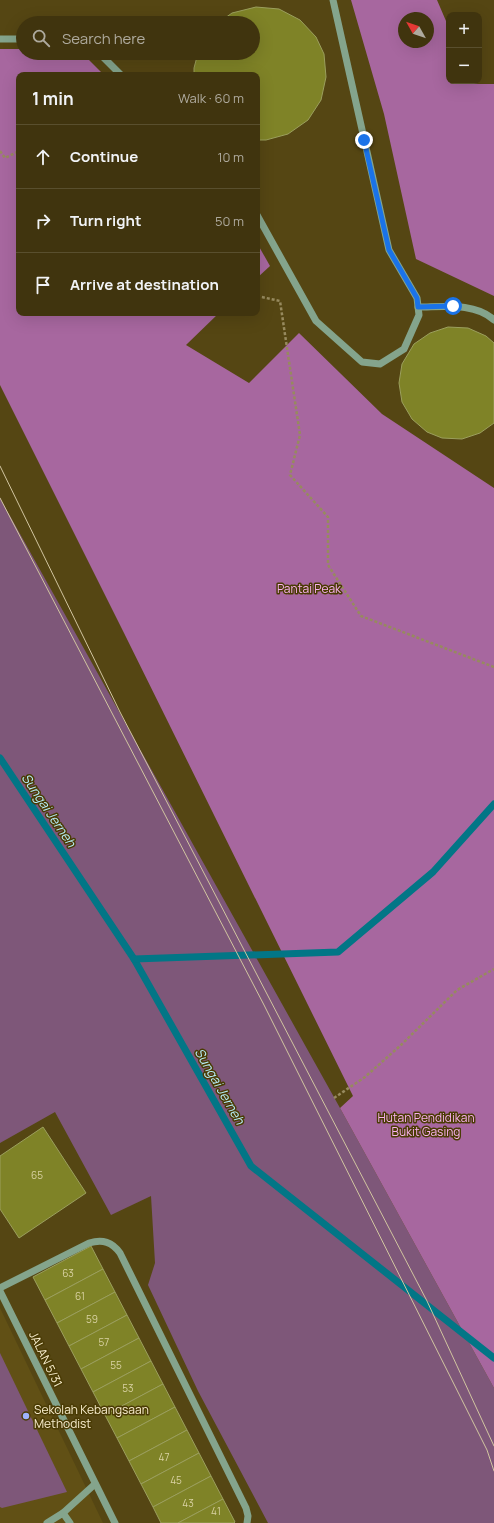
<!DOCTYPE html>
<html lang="en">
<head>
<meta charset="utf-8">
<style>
  body { margin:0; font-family:Manrope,sans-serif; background:#473c17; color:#f1f3f6 }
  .controls { position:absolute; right:12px; top:12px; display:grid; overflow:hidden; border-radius:8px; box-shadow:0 4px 16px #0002 }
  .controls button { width:36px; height:36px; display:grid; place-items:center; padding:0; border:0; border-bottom:1px solid #594f2e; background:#40340e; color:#f1f3f6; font:20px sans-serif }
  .compass { position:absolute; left:398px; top:12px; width:36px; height:36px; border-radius:50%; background:#40340e; box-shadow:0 4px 16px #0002; rotate:310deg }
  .stop { position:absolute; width:12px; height:12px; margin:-9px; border:3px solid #1a73e8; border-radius:50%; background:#fff }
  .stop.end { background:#1a73e8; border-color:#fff; box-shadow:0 1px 4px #0008 }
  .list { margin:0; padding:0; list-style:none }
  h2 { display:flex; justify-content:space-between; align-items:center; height:52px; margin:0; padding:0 16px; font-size:17px }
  h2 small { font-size:13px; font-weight:400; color:#aeaa9e }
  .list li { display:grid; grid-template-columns:26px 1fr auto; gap:12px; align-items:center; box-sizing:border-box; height:64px; padding:0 16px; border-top:1px solid #594f2e }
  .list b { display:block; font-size:15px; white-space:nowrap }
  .list em { font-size:13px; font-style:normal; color:#aeaa9e }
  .icon { flex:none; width:22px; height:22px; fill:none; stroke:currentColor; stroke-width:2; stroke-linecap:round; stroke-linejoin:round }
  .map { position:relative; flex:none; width:494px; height:1523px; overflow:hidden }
  .search { position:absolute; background:#40340e; box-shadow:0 4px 16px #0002; left:16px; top:16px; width:244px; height:44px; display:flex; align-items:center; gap:10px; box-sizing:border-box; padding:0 14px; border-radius:22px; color:#aeaa9e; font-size:15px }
  .panel { position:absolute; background:#40340e; box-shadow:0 4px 16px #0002; left:16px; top:72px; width:244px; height:244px; border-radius:8px }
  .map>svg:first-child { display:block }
</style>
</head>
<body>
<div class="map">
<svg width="494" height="1523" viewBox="0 0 494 1523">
  <rect width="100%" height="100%" fill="#554613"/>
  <path fill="#615015" d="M0,1308L103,1523H0Z"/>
  <g fill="#7e5779">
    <path d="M0,498L340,1108L494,1388V1523H268L198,1391L148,1285L155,1263L151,1196L111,1215L55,1112L0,1143Z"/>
    <path d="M0,1353L67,1492L2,1508L0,1507Z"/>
  </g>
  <g fill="#a7679f" fill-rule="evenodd">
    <path d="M351,0H437L449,28V81H472L474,84H494V296L416,259L384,114ZM404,18H428V42H404Z"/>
    <path d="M0,49H23V53H77L84,55L104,75H19V313H219L186,345L249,383L299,333L382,414L494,488V1388L340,1108L353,1096L124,633L0,385Z"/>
    <path d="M257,243L270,266L257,278Z"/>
  </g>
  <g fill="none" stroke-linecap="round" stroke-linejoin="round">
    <g stroke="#027686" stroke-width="7">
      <path d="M0,758L134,959L251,1166L494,1358"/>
      <path d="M134,959L338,952L433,872L494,804"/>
    </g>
  </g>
  <g fill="#7f8327" stroke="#9b9f5d">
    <path d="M256,7L279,9L300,20L316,37L324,54L326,77L321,100L308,120L288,134L266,140H257V75H194V68L198,53H253V23H218L232,13Z"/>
    <path d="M448,327L468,328L486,336L494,343V423L480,433L462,439L442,438L427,432L412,419L402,402L399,383L402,364L414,344L430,333Z"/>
    <path d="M43,1127L86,1193L19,1238L0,1209V1156Z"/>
    <path d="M91,1246L103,1269L45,1300L33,1277Z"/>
    <path d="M103,1269L115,1292L57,1323L45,1300Z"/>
    <path d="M115,1292L127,1315L69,1346L57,1323Z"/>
    <path d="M127,1315L139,1338L81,1369L69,1346Z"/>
    <path d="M139,1338L151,1361L93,1392L81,1369Z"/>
    <path d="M151,1361L163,1384L105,1415L93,1392Z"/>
    <path d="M163,1384L175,1407L117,1438L105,1415Z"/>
    <path d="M175,1407L187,1430L129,1461L117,1438Z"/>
    <path d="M187,1430L199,1453L141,1484L129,1461Z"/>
    <path d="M199,1453L211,1476L153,1507L141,1484Z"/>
    <path d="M211,1476L223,1499L178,1523H161L153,1507Z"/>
    <path d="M223,1499L235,1522L234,1523H178Z"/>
  </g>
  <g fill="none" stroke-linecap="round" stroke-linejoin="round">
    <g stroke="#978a5e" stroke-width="2.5" stroke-dasharray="3 2" stroke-linecap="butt">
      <path d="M0,151L5,158L19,151"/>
      <path d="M257,296L280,301L300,435L290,475L328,517V565L361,616L494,667"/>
      <path d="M334,1098L365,1077L401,1045L457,990L494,969"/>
    </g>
    <g stroke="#84a48c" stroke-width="7">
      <path d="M0,39H23"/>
      <path d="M99,53L121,75"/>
      <path d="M257,215L316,321L362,362L380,364L404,349L419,315L417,298L389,250L333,0"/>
      <path d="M418,307C442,307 475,302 494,320"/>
      <path d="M0,1288L89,1243C103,1239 112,1242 120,1253L246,1508L248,1516L247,1523"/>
      <path d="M0,1291L115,1523"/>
      <path d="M63,1513L95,1484"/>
      <path d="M47,1523L63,1513L70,1523"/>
    </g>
    <g stroke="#d1c5a0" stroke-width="1">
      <path d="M0,466L120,712L427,1301L494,1446"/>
      <path d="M0,498L264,1005L487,1450L494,1471"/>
    </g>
  </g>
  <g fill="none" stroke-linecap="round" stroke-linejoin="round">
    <path stroke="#1a73e8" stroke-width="5" d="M364,140L389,250L417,298L418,307L453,306"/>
  </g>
  <circle fill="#9eb3fd" stroke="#4a3b04" stroke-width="1.5" cx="26" cy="1416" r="4"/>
  <g text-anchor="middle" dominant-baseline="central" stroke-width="3" stroke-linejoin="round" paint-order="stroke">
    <g font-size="10" fill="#d9d2a3">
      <text x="37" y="1175">65</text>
      <text x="68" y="1273">63</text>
      <text x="80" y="1296">61</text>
      <text x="92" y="1319">59</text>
      <text x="104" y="1342">57</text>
      <text x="116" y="1365">55</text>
      <text x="128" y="1388">53</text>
      <text x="164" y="1457">47</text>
      <text x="176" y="1480">45</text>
      <text x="188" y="1503">43</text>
      <text x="216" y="1511">41</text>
    </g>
    <g font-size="12" fill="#f9b1ef" stroke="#4a3b04">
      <text x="309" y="588">Pantai Peak</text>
      <text x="426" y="1117">Hutan Pendidikan<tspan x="426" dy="14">Bukit Gasing</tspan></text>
    </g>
    <g font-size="12" fill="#f7eccc" stroke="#4a3b04">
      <text transform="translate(46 1359) rotate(64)">JALAN 5/31</text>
    </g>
    <g font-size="12" fill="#f7eccc" stroke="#4a3b04" text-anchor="start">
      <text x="34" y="1409">Sekolah Kebangsaan<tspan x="34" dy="14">Methodist</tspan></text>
    </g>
    <g font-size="13" font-style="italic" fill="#b7edf8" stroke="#4a3b04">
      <text transform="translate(49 810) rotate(56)">Sungai Jerneh</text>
      <text transform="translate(220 1086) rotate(60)">Sungai Jerneh</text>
    </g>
  </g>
</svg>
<div class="controls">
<button>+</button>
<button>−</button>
</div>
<svg class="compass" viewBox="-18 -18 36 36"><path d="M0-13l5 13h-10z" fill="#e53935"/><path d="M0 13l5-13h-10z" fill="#aeaa9e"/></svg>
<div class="stop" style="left:453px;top:306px"></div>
<div class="stop end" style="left:364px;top:140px"></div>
<div class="search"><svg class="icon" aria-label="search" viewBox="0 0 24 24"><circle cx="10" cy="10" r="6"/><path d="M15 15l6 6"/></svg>Search here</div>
<section class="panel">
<h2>1 min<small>Walk · 60 m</small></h2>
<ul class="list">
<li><svg class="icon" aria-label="ahead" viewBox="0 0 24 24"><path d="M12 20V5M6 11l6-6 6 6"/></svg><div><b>Continue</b></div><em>10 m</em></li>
<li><svg class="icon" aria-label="right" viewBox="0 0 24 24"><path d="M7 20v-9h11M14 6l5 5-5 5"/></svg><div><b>Turn right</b></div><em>50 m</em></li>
<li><svg class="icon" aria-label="arrive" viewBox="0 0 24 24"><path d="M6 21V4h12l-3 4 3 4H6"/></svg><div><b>Arrive at destination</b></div></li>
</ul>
</section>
</div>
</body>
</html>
